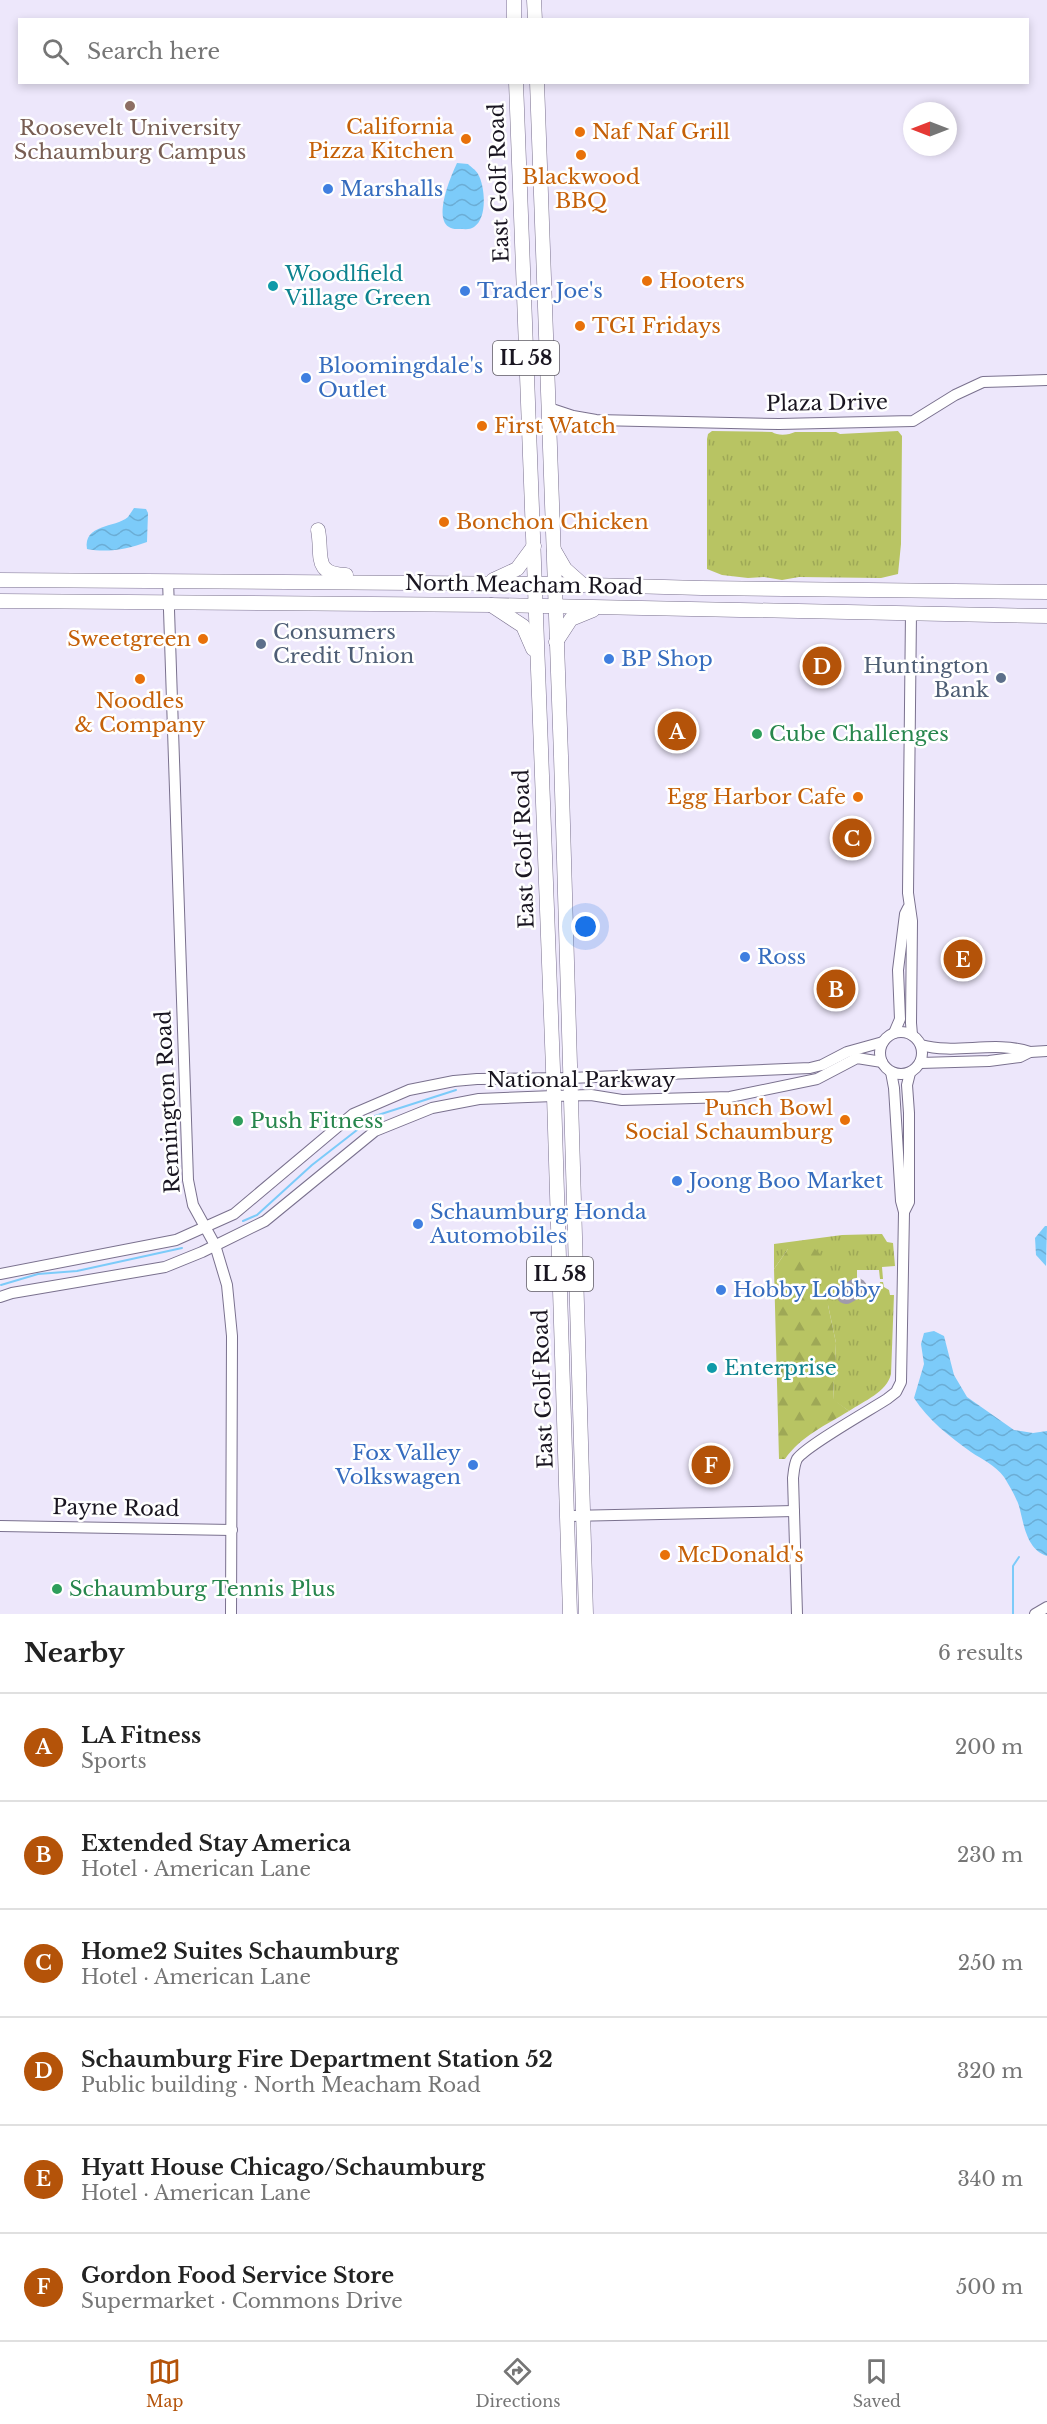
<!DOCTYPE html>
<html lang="en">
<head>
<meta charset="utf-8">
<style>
  body { margin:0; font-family:"Libre Baskerville",serif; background:#f2f2f2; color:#222 }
  .compass { position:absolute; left:903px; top:102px; width:54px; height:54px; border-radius:50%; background:#fff; box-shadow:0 3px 9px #0003; rotate:270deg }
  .you { position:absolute; left:586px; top:927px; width:21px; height:21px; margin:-15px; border:4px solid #fff; border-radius:50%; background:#1a73e8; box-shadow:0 0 0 9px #1a73e833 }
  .badge { display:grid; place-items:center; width:39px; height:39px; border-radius:50%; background:#b45309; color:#fff; font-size:20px; font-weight:700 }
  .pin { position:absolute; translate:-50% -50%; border:3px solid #fff; box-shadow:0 2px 6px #0006 }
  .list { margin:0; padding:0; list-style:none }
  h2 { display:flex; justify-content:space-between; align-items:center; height:78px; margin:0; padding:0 24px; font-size:26px }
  h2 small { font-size:20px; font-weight:400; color:#767676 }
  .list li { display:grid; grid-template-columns:39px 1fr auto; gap:18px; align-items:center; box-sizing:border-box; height:108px; padding:0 24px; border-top:2px solid #e0e0e0 }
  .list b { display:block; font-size:22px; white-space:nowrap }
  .list p { margin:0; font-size:20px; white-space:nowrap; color:#767676 }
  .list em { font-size:20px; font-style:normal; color:#767676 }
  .icon { flex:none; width:33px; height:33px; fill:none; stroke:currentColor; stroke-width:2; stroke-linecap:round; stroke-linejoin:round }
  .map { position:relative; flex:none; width:1047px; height:1614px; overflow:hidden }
  .search { position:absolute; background:#fff; box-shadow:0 3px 9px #0003; left:18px; right:18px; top:18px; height:66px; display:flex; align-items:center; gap:15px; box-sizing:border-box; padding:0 21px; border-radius:0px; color:#767676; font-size:22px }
  .sheet { height:726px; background:#fff }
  nav { display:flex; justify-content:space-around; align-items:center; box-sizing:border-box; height:84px; border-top:2px solid #e0e0e0; background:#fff; font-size:16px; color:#767676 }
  nav a { display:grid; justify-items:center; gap:3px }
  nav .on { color:#b45309 }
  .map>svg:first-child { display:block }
</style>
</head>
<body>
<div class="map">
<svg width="1047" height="1614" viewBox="0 0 1047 1614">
  <defs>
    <pattern id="grass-tufts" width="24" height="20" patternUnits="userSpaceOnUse" patternTransform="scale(1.5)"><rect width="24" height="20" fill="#b8c463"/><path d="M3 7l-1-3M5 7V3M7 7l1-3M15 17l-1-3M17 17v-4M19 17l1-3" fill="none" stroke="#9ea856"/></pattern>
    <pattern id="forest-firs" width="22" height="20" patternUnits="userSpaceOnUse" patternTransform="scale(1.5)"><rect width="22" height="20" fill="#b8c463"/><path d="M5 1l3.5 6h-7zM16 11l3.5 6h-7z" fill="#9ea856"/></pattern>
    <pattern id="water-waves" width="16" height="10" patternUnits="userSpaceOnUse" patternTransform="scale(1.5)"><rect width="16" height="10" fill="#7ccbf9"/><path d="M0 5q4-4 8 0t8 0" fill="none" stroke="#6badd5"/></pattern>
  </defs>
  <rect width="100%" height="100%" fill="#ede7fb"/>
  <g fill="url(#grass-tufts)">
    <path d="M712,431L772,432C778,436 789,435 795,432H836L840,434L898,431L902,436L901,544L898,574L881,578L799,577L782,580L764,577L748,578L722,575L707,569V439L708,434Z"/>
    <path d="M882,1234L887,1242L893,1243L895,1266L882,1267L883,1279H880L879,1270H857V1287L846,1293V1290H843L842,1297L846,1298V1295L857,1289V1293H879L880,1282H883L884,1287L889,1290L890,1295H894L891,1374C887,1392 864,1401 849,1411L833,1400L836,1343L828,1305L788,1249L774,1269V1244L842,1235Z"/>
  </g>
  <path fill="url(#forest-firs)" d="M799,1242L814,1248L825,1259L828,1305L836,1343L833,1399L849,1411C826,1425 801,1436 785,1459H779L774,1269L788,1249Z"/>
  <g fill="url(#water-waves)">
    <path d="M457,163L468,164C471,167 476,170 478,174C485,186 488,218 474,227C470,230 465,229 460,229C427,232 450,178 457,163Z"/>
    <path d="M134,508L146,509L148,513L147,542C128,549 108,553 87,549C83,524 115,528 128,517C130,514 132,511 134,508Z"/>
    <path d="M1045,1226H1047L1046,1266L1036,1255L1035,1238Z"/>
    <path d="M934,1331L944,1336L954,1375L967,1397L1014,1430L1033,1433L1047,1431V1556C1026,1549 1024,1524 1019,1506C1016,1497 1009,1485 1004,1477C995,1465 983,1460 971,1452C950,1437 928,1420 914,1398L924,1364L921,1344L924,1333Z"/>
  </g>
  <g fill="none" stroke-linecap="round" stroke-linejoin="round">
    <g stroke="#7ccbf9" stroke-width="2">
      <path d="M243,1221L257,1215L312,1165L375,1116L456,1090"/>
      <path d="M1,1285L38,1274L77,1271L182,1248"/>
      <path d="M1013,1614V1566L1019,1557"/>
    </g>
    <path stroke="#a09aab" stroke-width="20" d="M846,1294L857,1288"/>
    <defs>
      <g id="minor">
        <path d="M549,408L573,416L596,420L779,424L913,421L955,395L983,382L1047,380"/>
        <path d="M550,429L581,421"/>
        <path d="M168,580L188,1180L193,1205L215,1245L227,1285L232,1336L231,1614"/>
        <path d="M911,612L908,893L912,921L911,1023L912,1035"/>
        <circle cx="901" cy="1053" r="21"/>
        <path d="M894,1033L900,1019L898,970L905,914L908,908"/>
        <path d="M921,1045C956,1055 994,1040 1030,1052"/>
        <path d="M920,1063L989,1061L1020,1057L1030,1052L1047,1051"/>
        <path d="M904,1212L909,1202V1113L907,1085L910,1073"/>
        <path d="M0,1274L176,1240L234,1214L353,1114L409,1090L454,1081L477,1079L570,1078L810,1068L822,1065L847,1052L883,1042"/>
        <path d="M0,1297L12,1293L165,1267L202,1252L265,1221L375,1131L432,1108L479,1099L554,1096L591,1095L622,1100L730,1097L817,1079L857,1058L882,1062"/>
        <path d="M569,1516L794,1511"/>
        <path d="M0,1526L232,1530"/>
        <path d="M797,1614L793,1478C794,1471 794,1465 797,1459C806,1446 870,1410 887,1399L896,1392L901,1382L904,1212L901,1201L894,1088L891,1072"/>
        <path d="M1035,1614L1047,1607"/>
      </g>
      <g id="major">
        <path d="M514,0V20"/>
        <path d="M534,0L535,20"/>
        <path d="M516,82L554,1096L570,1614"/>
        <path d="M537,82L561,756L586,1614"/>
        <path d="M318,530C323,555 312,574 346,575"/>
        <path d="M554,550L565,569L583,585"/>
        <path d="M0,580L554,584L701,588L1047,592"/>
        <path d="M493,580L517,569L534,546"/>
        <path d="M0,601L491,605L1047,616"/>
        <path d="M491,605L523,626L533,649"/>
        <path d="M556,642L571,619L593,610"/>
      </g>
    </defs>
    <use href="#minor" stroke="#7a718e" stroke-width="12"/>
    <use href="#major" stroke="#7a718e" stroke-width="15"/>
    <use href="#minor" stroke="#fff" stroke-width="10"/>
    <use href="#major" stroke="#fff" stroke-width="14"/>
  </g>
  <circle fill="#8d6e63" stroke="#fff" stroke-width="2" cx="130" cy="106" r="6"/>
  <g fill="#e8710a" stroke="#fff" stroke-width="2">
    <circle cx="580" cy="132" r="6"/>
    <circle cx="466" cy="139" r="6"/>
    <circle cx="581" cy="155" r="6"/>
    <circle cx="647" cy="281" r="6"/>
    <circle cx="580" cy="326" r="6"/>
    <circle cx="482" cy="426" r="6"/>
    <circle cx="444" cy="522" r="6"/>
    <circle cx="203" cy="639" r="6"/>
    <circle cx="140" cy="679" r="6"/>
    <circle cx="858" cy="797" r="6"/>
    <circle cx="845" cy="1120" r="6"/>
    <circle cx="665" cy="1555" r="6"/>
  </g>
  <g fill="#3f7fe0" stroke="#fff" stroke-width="2">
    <circle cx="328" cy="189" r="6"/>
    <circle cx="465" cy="291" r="6"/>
    <circle cx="306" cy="378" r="6"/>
    <circle cx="609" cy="659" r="6"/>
    <circle cx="745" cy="957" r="6"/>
    <circle cx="677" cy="1181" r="6"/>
    <circle cx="418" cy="1224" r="6"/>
    <circle cx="721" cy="1290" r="6"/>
    <circle cx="473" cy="1465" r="6"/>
  </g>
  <g fill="#0f9aa8" stroke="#fff" stroke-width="2">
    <circle cx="273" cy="286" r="6"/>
    <circle cx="712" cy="1368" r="6"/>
  </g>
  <g fill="#5c6f8a" stroke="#fff" stroke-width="2">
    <circle cx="261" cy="644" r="6"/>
    <circle cx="1001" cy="678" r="6"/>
  </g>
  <g fill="#2e9e5b" stroke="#fff" stroke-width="2">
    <circle cx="757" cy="734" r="6"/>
    <circle cx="238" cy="1121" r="6"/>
    <circle cx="57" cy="1589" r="6"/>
  </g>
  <g text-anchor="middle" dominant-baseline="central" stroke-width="5" stroke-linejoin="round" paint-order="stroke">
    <g fill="#fff" stroke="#5e5b63" stroke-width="1.5">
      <rect x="493" y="341" width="66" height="34" rx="4.5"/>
      <rect x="527" y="1257" width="66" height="34" rx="4.5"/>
    </g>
    <g font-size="20" font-weight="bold" fill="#191520">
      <text x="526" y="358">IL 58</text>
      <text x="560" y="1274">IL 58</text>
    </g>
    <g font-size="21" fill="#c56008" stroke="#fff" text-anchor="start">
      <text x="454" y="127" text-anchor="end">California<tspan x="454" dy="24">Pizza Kitchen</tspan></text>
      <text x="592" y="132">Naf Naf Grill</text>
      <text x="581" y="177" text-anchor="middle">Blackwood<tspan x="581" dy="24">BBQ</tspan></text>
      <text x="659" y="281">Hooters</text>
      <text x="592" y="326">TGI Fridays</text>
      <text x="494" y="426">First Watch</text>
      <text x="456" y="522">Bonchon Chicken</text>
      <text x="191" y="639" text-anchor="end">Sweetgreen</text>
      <text x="140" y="701" text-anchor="middle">Noodles<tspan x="140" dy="24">&amp; Company</tspan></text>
      <text x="846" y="797" text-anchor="end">Egg Harbor Cafe</text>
      <text x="833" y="1108" text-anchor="end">Punch Bowl<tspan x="833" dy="24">Social Schaumburg</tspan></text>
      <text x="677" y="1555">McDonald's</text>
    </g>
    <g font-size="21" fill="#785e54" stroke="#fff">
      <text x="130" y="128">Roosevelt University<tspan x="130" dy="24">Schaumburg Campus</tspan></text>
    </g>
    <g font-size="21" fill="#191520" stroke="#fff">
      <text transform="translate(499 183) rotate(-92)">East Golf Road</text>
      <text transform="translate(827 403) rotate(-1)">Plaza Drive</text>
      <text transform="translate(524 585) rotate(1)">North Meacham Road</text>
      <text transform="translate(524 849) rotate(-92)">East Golf Road</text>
      <text x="581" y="1080">National Parkway</text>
      <text transform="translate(168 1102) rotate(-93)">Remington Road</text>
      <text transform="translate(543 1389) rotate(-92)">East Golf Road</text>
      <text transform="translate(116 1508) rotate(1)">Payne Road</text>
    </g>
    <g font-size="21" fill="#366cbe" stroke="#fff" text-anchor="start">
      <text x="340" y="189">Marshalls</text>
      <text x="477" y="291">Trader Joe's</text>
      <text x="318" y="366">Bloomingdale's<tspan x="318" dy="24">Outlet</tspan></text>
      <text x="621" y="659">BP Shop</text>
      <text x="757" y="957">Ross</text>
      <text x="689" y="1181">Joong Boo Market</text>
      <text x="430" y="1212">Schaumburg Honda<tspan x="430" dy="24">Automobiles</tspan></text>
      <text x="733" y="1290">Hobby Lobby</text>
      <text x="461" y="1453" text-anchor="end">Fox Valley<tspan x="461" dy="24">Volkswagen</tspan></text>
    </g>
    <g font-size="21" fill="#0d838f" stroke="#fff" text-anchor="start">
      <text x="285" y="274">Woodlfield<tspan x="285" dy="24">Village Green</tspan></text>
      <text x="724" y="1368">Enterprise</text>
    </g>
    <g font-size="21" fill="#4e5e75" stroke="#fff" text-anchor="start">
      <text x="273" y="632">Consumers<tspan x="273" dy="24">Credit Union</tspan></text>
      <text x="989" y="666" text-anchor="end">Huntington<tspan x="989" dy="24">Bank</tspan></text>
    </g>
    <g font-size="21" fill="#27864d" stroke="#fff" text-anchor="start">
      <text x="769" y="734">Cube Challenges</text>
      <text x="250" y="1121">Push Fitness</text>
      <text x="69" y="1589">Schaumburg Tennis Plus</text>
    </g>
  </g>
</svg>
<svg class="compass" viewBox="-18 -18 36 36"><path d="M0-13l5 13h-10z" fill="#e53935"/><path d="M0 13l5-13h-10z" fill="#767676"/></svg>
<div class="you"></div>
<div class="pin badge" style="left:677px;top:731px">A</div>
<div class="pin badge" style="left:836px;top:989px">B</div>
<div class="pin badge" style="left:852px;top:838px">C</div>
<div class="pin badge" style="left:822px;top:666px">D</div>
<div class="pin badge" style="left:963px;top:959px">E</div>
<div class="pin badge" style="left:711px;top:1465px">F</div>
<div class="search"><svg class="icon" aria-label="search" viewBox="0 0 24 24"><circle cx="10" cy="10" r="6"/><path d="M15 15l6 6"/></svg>Search here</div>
</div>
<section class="sheet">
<h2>Nearby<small>6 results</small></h2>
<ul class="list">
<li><span class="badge">A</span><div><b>LA Fitness</b><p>Sports</p></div><em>200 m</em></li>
<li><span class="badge">B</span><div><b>Extended Stay America</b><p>Hotel · American Lane</p></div><em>230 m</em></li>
<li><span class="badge">C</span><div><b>Home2 Suites Schaumburg</b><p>Hotel · American Lane</p></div><em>250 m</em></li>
<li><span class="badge">D</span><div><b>Schaumburg Fire Department Station 52</b><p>Public building · North Meacham Road</p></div><em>320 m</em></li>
<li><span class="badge">E</span><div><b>Hyatt House Chicago/Schaumburg</b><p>Hotel · American Lane</p></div><em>340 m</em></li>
<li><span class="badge">F</span><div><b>Gordon Food Service Store</b><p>Supermarket · Commons Drive</p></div><em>500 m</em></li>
</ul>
</section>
<nav>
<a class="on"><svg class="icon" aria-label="map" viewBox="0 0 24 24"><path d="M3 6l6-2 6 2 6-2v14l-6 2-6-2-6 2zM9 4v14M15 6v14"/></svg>Map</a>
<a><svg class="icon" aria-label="directions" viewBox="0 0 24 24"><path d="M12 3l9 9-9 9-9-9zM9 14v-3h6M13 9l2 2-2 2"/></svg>Directions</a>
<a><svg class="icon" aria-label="saved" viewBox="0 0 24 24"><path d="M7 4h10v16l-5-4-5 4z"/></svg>Saved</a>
</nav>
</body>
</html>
